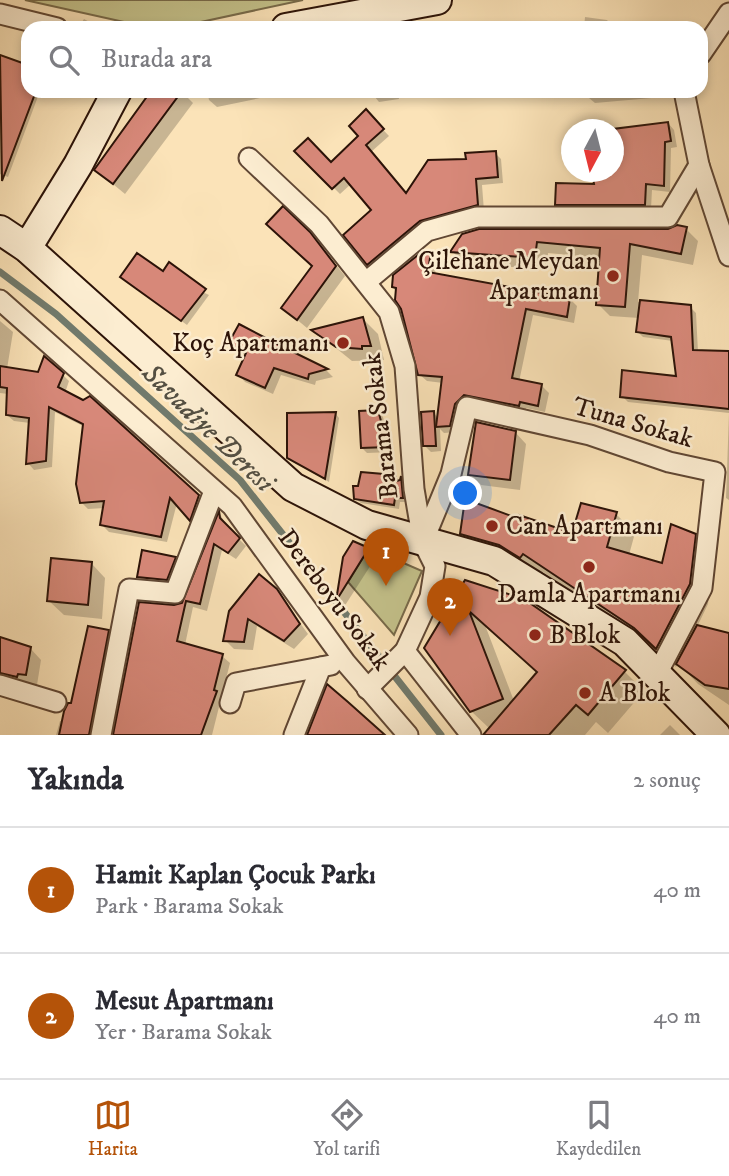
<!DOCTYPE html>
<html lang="tr">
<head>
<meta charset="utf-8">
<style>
  body { margin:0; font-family:"IM FELL DW Pica",serif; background:#f7f7f7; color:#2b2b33 }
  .compass { position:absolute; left:561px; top:119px; width:63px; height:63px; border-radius:50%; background:#fff; box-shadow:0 4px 10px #0003; rotate:187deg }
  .you { position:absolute; left:466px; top:494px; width:24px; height:24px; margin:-18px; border:5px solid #fff; border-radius:50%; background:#1a73e8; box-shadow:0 0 0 10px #1a73e833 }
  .badge { display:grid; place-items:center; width:46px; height:46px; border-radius:50%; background:#b45309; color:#fff; font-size:23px; font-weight:700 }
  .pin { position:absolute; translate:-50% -58px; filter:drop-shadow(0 2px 4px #0008) }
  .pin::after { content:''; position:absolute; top:37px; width:24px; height:21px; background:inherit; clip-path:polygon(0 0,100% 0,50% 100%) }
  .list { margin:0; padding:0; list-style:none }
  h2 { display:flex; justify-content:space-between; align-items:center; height:91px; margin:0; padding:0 28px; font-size:30px }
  h2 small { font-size:23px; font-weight:400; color:#7c7c81 }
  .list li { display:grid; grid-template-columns:46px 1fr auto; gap:21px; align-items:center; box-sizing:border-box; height:126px; padding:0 28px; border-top:2px solid #e1e1e2 }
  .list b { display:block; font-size:26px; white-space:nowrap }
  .list p { margin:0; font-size:23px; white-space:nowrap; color:#7c7c81 }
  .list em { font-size:23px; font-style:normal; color:#7c7c81 }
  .icon { flex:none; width:38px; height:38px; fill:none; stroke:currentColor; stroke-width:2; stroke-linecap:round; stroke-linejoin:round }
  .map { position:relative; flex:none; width:729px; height:735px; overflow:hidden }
  .search { position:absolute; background:#fff; box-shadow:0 4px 10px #0003; left:21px; right:21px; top:21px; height:77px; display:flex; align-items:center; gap:18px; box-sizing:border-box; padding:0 24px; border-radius:21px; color:#7c7c81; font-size:26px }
  .sheet { height:343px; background:#fff }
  nav { display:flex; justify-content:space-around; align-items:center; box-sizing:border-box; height:98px; border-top:2px solid #e1e1e2; background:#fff; font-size:19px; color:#7c7c81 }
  nav a { display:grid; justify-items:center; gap:4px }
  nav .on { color:#b45309 }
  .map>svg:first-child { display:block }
</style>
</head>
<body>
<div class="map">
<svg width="729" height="735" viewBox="0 0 729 735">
  <rect width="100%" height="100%" fill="#fbe3b8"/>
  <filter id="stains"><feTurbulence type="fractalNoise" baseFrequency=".00286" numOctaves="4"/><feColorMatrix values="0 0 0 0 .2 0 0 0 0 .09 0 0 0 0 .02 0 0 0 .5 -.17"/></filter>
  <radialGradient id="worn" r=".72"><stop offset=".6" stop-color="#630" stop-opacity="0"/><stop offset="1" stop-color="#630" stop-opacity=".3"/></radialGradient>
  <g fill="#c4c28b" stroke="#786a4a" stroke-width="2">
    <path d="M25,0H303L173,28H151Z"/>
    <path d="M369,548L422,571L394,635L348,582Z"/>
  </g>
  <g fill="#0003" fill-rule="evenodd">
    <path d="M585,17L607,20L614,28H584Z"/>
    <path d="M84,19L93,24L95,28H78Z"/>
    <path d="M0,57L28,67V91H40L8,177L0,174Z"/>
    <path d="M154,91H181L193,103L125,194L96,170Z"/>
    <path d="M207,91H294L217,107L209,100Z"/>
    <path d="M370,91H411L398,93L399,99L379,102Z"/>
    <path d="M589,91H674V96L595,103L589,98Z"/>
    <path d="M366,112L389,136L371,152L407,195L468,161L495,153L501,159L503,183L482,185L484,211L375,270L346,235L373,210L351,184L340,194L297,151L331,164L360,136Z"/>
    <path d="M668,123L674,130L677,147L671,148L670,192L652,190L651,209L564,211L557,204L596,186L594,172H614Z"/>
    <path d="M686,229L698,241L693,265L642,255L638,302L690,307L696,313L698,352L729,353V500L726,498L729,413L628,402L622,396L678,378L673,341L643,337L637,331L639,318L610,316L598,304L601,258L548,253L547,269L464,264L453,252L463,235Z"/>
    <path d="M319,244L345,276L307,328L283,308L313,266Z"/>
    <path d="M430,253L437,260L435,275L570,299L577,306L574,323L533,315L519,382L542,386L549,393L545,412L526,408V412L472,401L457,432L444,433L440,429L441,451L431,452L425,446L434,413L438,418L443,383L427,381L419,374L394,287Z"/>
    <path d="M163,273L209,295L187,325L126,281Z"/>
    <path d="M363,319L378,334L384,360L352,361L315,331Z"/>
    <path d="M0,321L13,332L7,369L62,374L69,381L65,393L205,504L197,525L177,503L167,542L109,532L102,525L105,508L88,509L81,502L85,427L55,412L52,467L34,470L28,463L30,423L14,421L7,415L8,394L0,393Z"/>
    <path d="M239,326L327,371L333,377L316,381L315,385L281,375L273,394L245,382L238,374L246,356L230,344Z"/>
    <path d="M378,412L383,417L392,452L367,453L362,448Z"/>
    <path d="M335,413L339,418L329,482L289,458Z"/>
    <path d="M515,432L526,444L520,490L481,485L470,474Z"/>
    <path d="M394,477L402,484V480L405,482L407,502H400L399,509L361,503L355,498Z"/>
    <path d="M220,514L227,527L246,546L236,559L222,550L207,611L193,607L185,645L222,656L230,663L212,735H114L174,607L183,604Z"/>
    <path d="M616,514L635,533L629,555L664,565L695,536L714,555L708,604L697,627L729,635V705L698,684L678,663L676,667L655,647L543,572L540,576L481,553L462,534L517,521L574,535Z"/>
    <path d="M354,544L376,557L344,607L336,599Z"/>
    <path d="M175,559L182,566L174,587L146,584L139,577Z"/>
    <path d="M91,563L105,578L102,619L64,615L49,601Z"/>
    <path d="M466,582L524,601L625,672L644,691L608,733L596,722L585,735H487L490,729L471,711ZM485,625L539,673L514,701Z"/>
    <path d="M276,590L308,634L294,649L257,626L253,650L234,649L225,640Z"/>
    <path d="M108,632L116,640L98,735H56L60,721H64Z"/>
    <path d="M0,640L30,648L41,660L37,685L0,691Z"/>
    <path d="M670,725L680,735H660Z"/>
  </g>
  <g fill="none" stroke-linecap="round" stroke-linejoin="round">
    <path stroke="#717a6c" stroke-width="7" d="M0,272L56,314L240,480L441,735"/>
  </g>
  <g fill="#d78879" stroke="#2c1308" stroke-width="2">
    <path d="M0,55L28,65V91H36L2,181Z"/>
    <path d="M151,91H182L113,184L94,170Z"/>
    <path d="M366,109L384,129L366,145L406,193L428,160L466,159L465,153L496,151L498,177L476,179L478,205L420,221L367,265L343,235L371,210L344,178L332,189L294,151L308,138L331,162L358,136L349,126Z"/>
    <path d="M668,122L671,141L665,142L664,186L646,184L645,205H555L556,183L594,184L592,172H613V129Z"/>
    <path d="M283,206L310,232L336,266L297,320L281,308L312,266L266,224Z"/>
    <path d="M677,225L687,227L681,254L630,244L625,307L596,305L600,248L537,242L535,258L450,252L462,234L479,229H668Z"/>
    <path d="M423,251H431L428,272L570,298L567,317L526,309L512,378L542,384L538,406L520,402L519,406L464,395L455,404L450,426L436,427L442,377L418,375L401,309L395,300L396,288L392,287L393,275Z"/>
    <path d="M137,253L163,271L169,262L206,289L181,321L120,277Z"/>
    <path d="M640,300L691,305L693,350L729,351V409L620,397L622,370L676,376L671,337L636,332Z"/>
    <path d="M363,317L371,346H362V349L336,347L311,330Z"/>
    <path d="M239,324L279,345L328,369L309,374L308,379L274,368L265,388L236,375L246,353L228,344Z"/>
    <path d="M44,356L64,373L58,387L83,400L90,396L199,495L190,521L170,498L161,537L100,525L104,501L80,503L76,484L83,424L49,407L46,461L26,464L29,418L6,415L7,388L0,387V366L38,372Z"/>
    <path d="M378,410L388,447L361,448L359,411Z"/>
    <path d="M434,411L436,446H423L421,412Z"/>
    <path d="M336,412L325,479L287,458V413Z"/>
    <path d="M476,422L516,431L510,480L468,475Z"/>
    <path d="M361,472L395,475L397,481L400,480L401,476L403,498H395L394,505L354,499L353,486H358Z"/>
    <path d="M465,499L517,518L519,515L572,533L581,503L617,512L607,547L662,563L671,524L696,534L690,584L656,649L634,628L523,554L520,558L499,545L460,534Z"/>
    <path d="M219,511L220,518L240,538L228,553L214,544L200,604L186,601L177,641L223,654L214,690L217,691L201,735H113L139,602L174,605L182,603Z"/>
    <path d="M353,541L369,548L336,601L343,557Z"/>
    <path d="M142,550L176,557L167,580L137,577Z"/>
    <path d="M51,558L92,562L88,605L47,601Z"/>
    <path d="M259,574L277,589L300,624L284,641L248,619L244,642L223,641L229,611Z"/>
    <path d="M465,580L524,599L626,670L588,715L576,705L549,735H483L537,672L469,611L503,699L470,712L424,648Z"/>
    <path d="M697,625L729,633V689L705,685L676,664Z"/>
    <path d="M88,626L109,630L89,735H59L64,711L68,703H71Z"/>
    <path d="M0,637L31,647L26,675L18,674L17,677L0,673Z"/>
    <path d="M327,684L348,702L385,735H307Z"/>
  </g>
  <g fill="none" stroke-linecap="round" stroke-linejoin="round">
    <defs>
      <g id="street">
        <path d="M0,14L57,28"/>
        <path d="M701,54L729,13"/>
        <path d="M684,91L699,165L729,256"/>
        <path d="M249,158L319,224L389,312L405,366L414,489L423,542L435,566L430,597L405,651L367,689"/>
        <path d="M366,282L427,231L477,217H668L699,165"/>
        <path d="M0,300L232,506L346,663L408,735"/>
        <path d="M423,542L451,474L467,407L590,435L669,462L715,472L702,588L658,672"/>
        <path d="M405,651L471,735"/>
        <path d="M0,685L56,702"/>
        <path d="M230,703L236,683L321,667"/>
        <path d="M101,735L129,589L175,593L214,491"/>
        <path d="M294,735L321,667L331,665"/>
      </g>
      <g id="secondary">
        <path d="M286,28L437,0"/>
        <path d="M0,230L27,248L293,487L367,525L494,561L625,642L716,735"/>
        <path d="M27,248L78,165L117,91"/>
      </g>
    </defs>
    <use href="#street" stroke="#604734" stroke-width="23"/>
    <use href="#secondary" stroke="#2c1308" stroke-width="32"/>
    <use href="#street" stroke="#fcedd1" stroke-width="19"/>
    <use href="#secondary" stroke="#fcedd1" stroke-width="28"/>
  </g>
  <g fill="#8f2418" stroke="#fcedd1" stroke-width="2.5">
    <circle cx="613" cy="276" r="7"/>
    <circle cx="343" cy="343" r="7"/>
    <circle cx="492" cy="526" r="7"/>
    <circle cx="589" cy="567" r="7"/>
    <circle cx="535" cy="635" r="7"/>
    <circle cx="585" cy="693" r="7"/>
  </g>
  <g text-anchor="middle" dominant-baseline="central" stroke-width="5" stroke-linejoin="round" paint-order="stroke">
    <g font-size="26" fill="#2c1308" stroke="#fcedd1" text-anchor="start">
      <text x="599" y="261" text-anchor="end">Çilehane Meydan<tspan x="599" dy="30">Apartmanı</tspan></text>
      <text x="329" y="343" text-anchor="end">Koç Apartmanı</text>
      <text x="506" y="526">Can Apartmanı</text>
      <text x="589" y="594" text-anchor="middle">Damla Apartmanı</text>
      <text x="549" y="635">B Blok</text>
      <text x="599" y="693">A Blok</text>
    </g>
    <g font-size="26" fill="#2c1308" stroke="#fcedd1">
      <text transform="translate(633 423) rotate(16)">Tuna Sokak</text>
      <text transform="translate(381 426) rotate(-97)">Barama Sokak</text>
      <text transform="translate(334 600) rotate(53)">Dereboyu Sokak</text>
    </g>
    <g font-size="28" font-style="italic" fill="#544f42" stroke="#fcedd1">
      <text transform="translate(208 428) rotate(44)">Savadiye Deresi</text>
    </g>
  </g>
  <rect width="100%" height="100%" filter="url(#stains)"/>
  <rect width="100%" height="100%" fill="url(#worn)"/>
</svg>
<svg class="compass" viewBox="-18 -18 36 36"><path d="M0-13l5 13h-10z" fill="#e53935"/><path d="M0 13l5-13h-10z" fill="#7c7c81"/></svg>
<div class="you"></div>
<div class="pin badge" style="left:386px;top:586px">1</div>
<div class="pin badge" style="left:450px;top:636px">2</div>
<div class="search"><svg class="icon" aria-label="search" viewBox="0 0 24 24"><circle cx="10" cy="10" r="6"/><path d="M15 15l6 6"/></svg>Burada ara</div>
</div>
<section class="sheet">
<h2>Yakında<small>2 sonuç</small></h2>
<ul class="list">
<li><span class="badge">1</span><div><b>Hamit Kaplan Çocuk Parkı</b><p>Park · Barama Sokak</p></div><em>40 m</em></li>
<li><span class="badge">2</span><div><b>Mesut Apartmanı</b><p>Yer · Barama Sokak</p></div><em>40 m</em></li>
</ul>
</section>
<nav>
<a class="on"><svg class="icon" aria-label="map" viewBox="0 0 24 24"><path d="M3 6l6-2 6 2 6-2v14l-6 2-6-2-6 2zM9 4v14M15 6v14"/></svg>Harita</a>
<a><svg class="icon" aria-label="directions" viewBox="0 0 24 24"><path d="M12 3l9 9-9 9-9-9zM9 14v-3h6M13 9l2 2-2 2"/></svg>Yol tarifi</a>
<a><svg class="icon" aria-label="saved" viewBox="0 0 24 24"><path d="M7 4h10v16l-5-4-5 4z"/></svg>Kaydedilen</a>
</nav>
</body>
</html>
